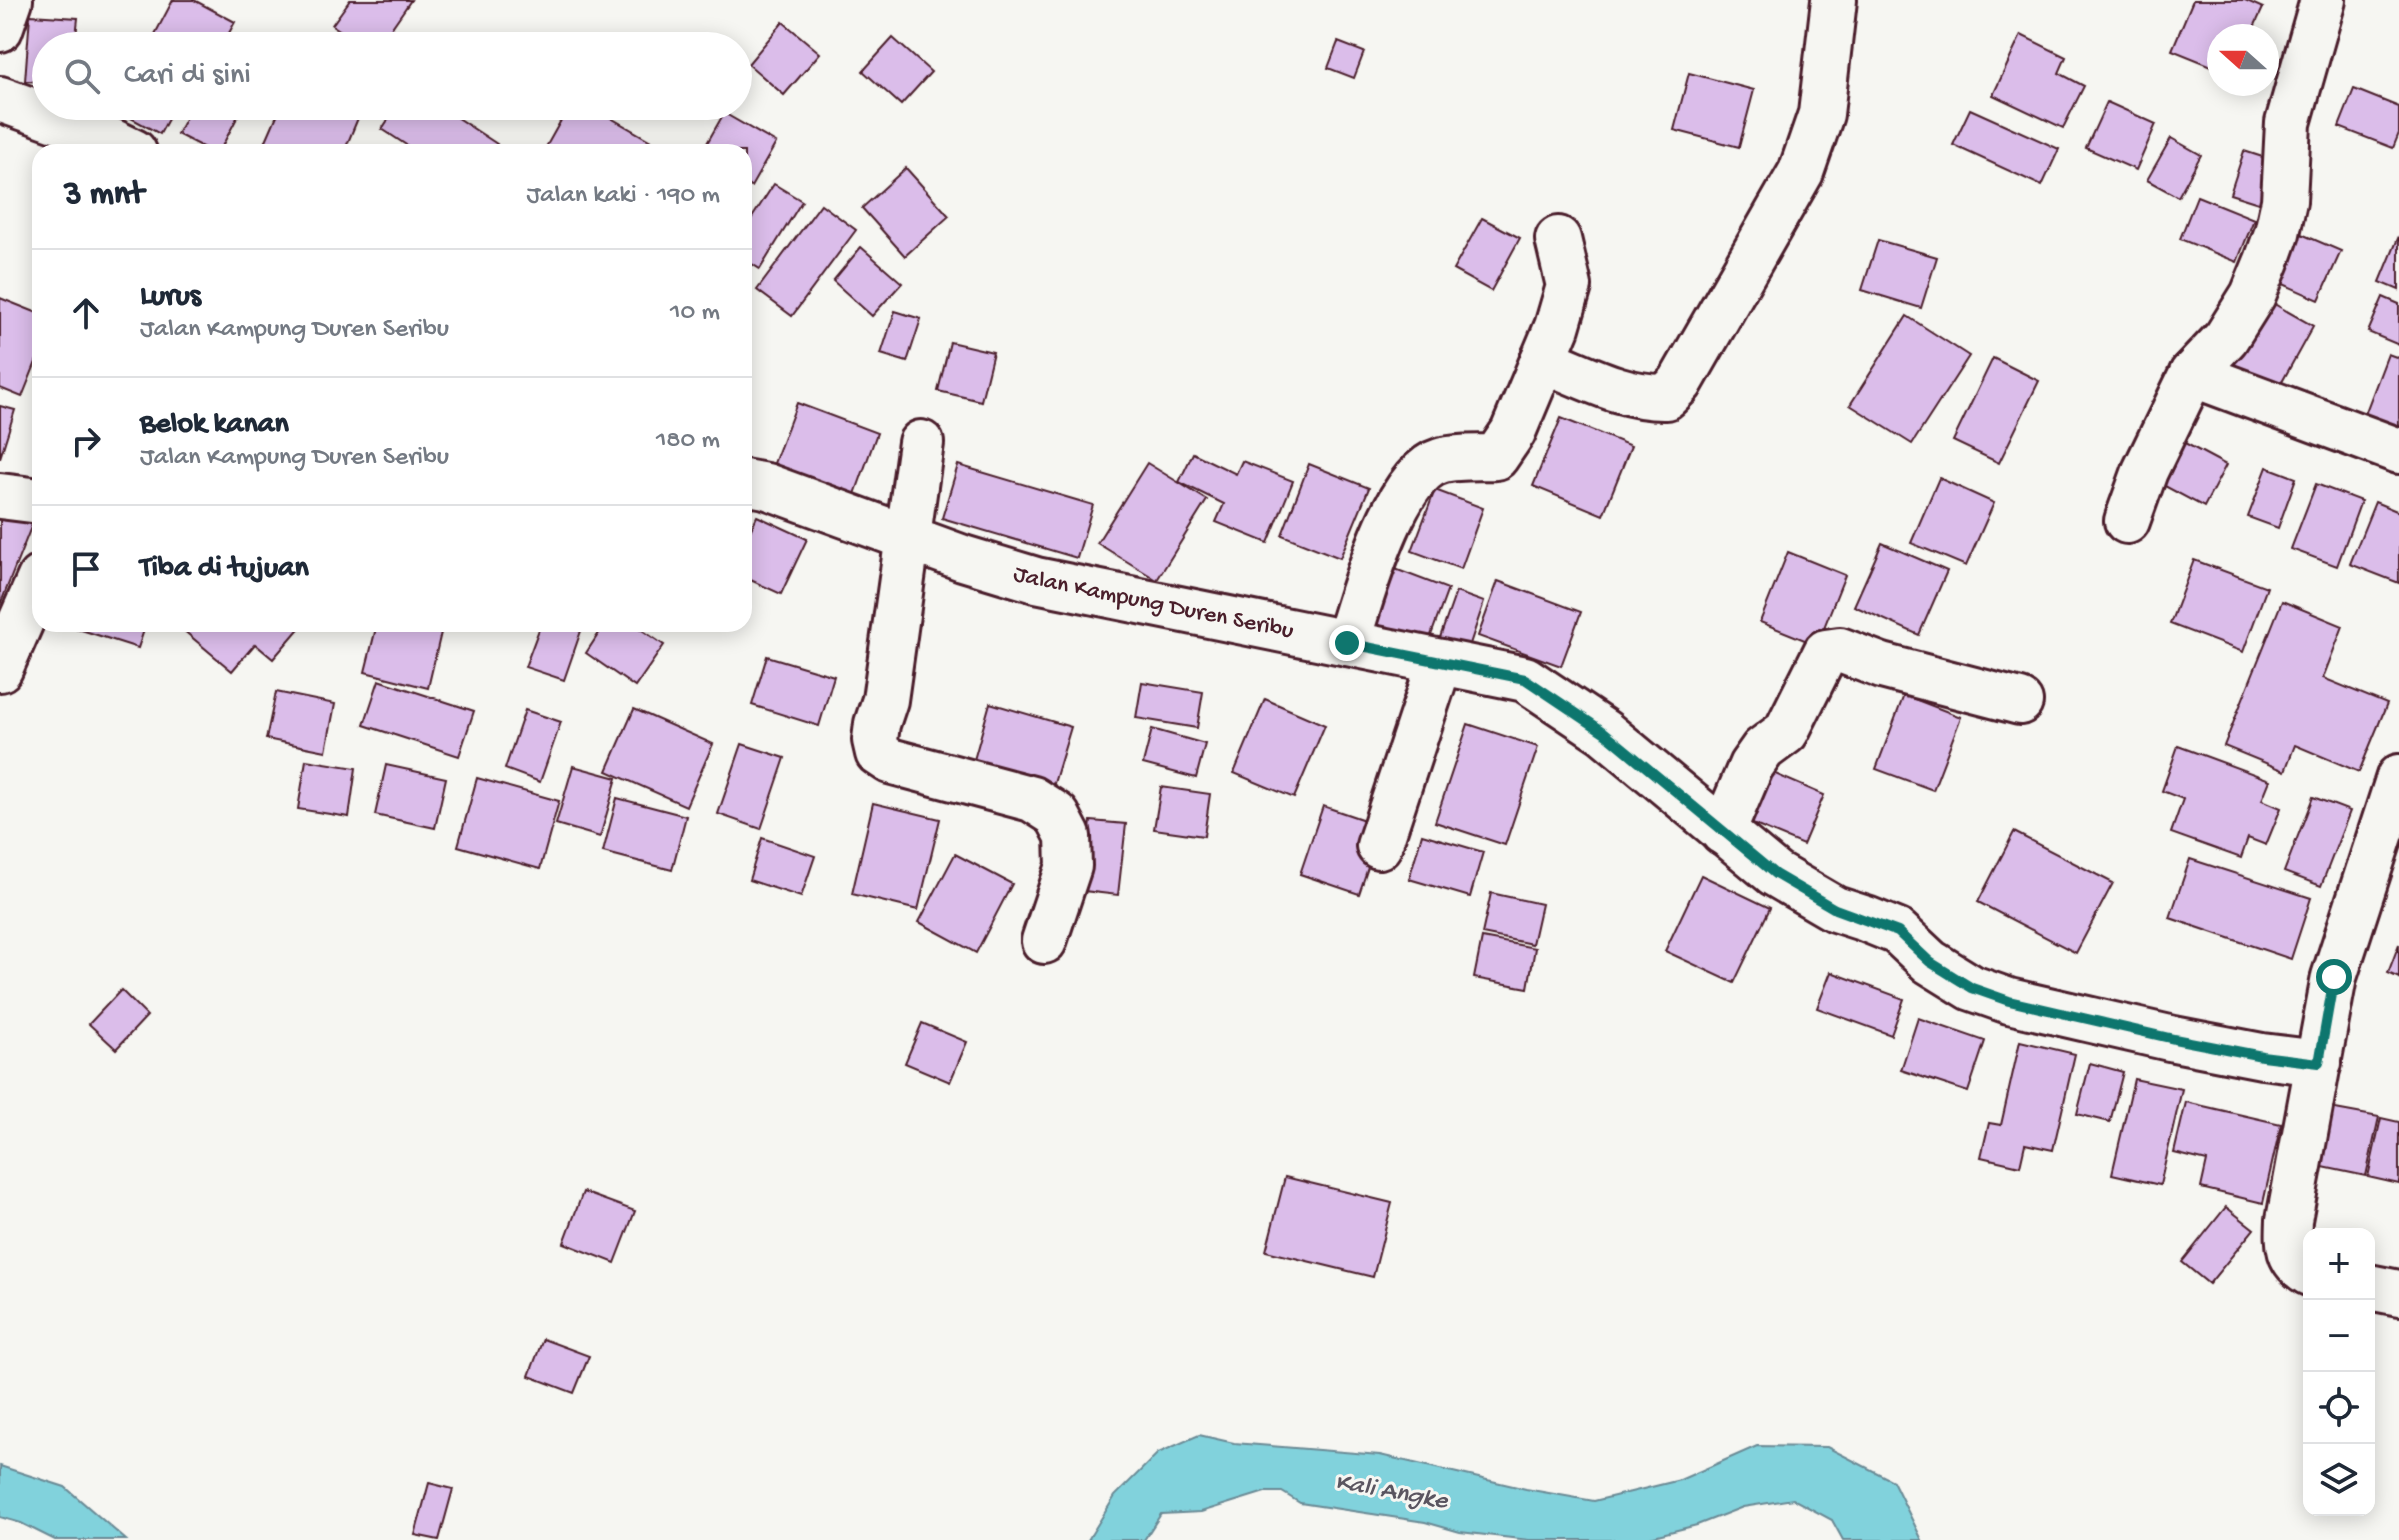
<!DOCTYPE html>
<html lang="id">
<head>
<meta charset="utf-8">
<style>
  body { margin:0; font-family:"Gochi Hand",sans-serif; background:#f6f6f7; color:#1f2937 }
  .controls { position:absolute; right:24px; bottom:24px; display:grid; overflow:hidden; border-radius:16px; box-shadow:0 4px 20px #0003 }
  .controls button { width:72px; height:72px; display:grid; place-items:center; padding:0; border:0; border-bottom:2px solid #e0e1e3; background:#fff; color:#1f2937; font:40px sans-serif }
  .compass { position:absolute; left:2207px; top:24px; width:72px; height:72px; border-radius:50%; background:#fff; box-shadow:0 4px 20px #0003; rotate:291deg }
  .stop { position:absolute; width:24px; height:24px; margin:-18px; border:6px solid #0f766e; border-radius:50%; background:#fff }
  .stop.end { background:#0f766e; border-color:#fff; box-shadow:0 2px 8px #0008 }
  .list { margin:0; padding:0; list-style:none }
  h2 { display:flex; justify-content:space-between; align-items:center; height:104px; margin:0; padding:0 32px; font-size:34px }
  h2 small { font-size:26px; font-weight:400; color:#747a83 }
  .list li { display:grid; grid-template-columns:52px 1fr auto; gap:24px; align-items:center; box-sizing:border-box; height:128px; padding:0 32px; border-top:2px solid #e0e1e3 }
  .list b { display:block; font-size:30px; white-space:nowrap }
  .list p { margin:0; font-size:26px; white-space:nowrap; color:#747a83 }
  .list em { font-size:26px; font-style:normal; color:#747a83 }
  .icon { flex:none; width:44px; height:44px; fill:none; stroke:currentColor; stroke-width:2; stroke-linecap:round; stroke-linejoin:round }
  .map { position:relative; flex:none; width:2399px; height:1540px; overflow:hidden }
  .search { position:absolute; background:#fff; box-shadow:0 4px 20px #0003; left:32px; top:32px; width:720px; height:88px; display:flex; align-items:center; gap:20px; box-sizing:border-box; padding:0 28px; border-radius:44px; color:#747a83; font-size:30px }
  .panel { position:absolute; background:#fff; box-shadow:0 4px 20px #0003; left:32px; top:144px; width:720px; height:488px; border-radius:24px }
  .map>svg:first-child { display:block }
</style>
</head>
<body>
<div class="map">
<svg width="2399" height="1540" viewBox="0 0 2399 1540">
  <rect width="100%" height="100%" fill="#f6f6f2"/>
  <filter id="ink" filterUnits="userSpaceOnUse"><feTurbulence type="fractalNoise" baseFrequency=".0125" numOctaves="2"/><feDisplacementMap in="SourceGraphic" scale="16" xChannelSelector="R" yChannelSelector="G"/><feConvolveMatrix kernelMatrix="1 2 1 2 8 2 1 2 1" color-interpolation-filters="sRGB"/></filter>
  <g filter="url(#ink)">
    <g fill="#81d2dc" stroke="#6b8a95" stroke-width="2">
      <path d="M1199,1435L1234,1443L1380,1455L1526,1489L1594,1501L1680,1480L1757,1446L1827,1447L1893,1481L1922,1540H1843L1832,1520L1793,1499L1743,1507L1697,1525L1638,1540H1529L1460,1532L1425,1522L1300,1503L1282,1492H1265L1201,1512L1161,1514L1144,1540H1088L1115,1496L1158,1453Z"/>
      <path d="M0,1466L65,1487L126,1540H55L21,1523L0,1517Z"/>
    </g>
    <g fill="#dbbdea" stroke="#4a1f2b" stroke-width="2">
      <path d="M173,0H194L235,22L222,46H174L154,36Z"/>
      <path d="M350,0H411L379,46H363L332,25Z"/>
      <path d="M2193,0H2245L2263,8L2250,36H2219V69L2172,50Z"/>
      <path d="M30,15L78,18L75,46H46V82L25,81Z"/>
      <path d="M783,22L820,53L784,95L748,64Z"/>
      <path d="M2021,35L2066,57L2059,73L2084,86L2063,128L1993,95Z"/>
      <path d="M893,38L931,72L901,105L863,71Z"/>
      <path d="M1338,42L1364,52L1354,78L1328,68Z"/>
      <path d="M1689,73L1754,90L1739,147L1674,130Z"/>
      <path d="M2354,89L2399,107V133L2393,148L2339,127Z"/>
      <path d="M2107,102L2156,124L2136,170L2086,148Z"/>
      <path d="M109,106H175L160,134Z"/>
      <path d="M192,106H219L238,116L219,152H212L177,134Z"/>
      <path d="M281,106H363L344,152H261Z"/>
      <path d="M397,106H439L497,144L492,152H417L382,129Z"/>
      <path d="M569,106H590L670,152H555L546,147Z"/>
      <path d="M1970,109L2059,149L2042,186L1953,145Z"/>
      <path d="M724,113L776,143L751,187L744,183V152H702Z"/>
      <path d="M2171,138L2201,155L2178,197L2147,180Z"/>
      <path d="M2244,151L2284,164L2271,207L2230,194Z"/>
      <path d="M906,168L949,216L905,256L862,208Z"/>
      <path d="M774,184L802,201L760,269L744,259V230Z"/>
      <path d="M2197,196L2254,219L2237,262L2180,239Z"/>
      <path d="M821,204L856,230L792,316L757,290Z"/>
      <path d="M1482,218L1520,238L1491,291L1453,270Z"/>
      <path d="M2285,227L2341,251L2319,300L2263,275Z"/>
      <path d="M2399,236V290L2380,282Z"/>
      <path d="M1878,240L1937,257L1921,308L1862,290Z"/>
      <path d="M861,247L902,283L872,316L833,281Z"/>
      <path d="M2255,293L2313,326L2277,391L2219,357Z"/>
      <path d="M2383,297L2399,304V345L2368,332Z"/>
      <path d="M0,298L40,314V352L22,397L0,388Z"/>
      <path d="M895,311L921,319L907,362L881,354Z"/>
      <path d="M1907,316L1969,356L1912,444L1850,405Z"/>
      <path d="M950,342L993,352L981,401L938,391Z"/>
      <path d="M2388,354L2399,358V430L2364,417Z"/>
      <path d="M1993,358L2039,381L1999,463L1953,441Z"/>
      <path d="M797,403L877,433L854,497L773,466Z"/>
      <path d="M0,406L15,410L0,458Z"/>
      <path d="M1561,418L1631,446L1603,515L1533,486Z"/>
      <path d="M2168,434L2226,465L2204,507L2146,476Z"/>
      <path d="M1193,453L1236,474L1242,461L1293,481L1268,543L1216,522L1224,504L1179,482Z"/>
      <path d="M1147,463L1207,500L1157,580L1097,543Z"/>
      <path d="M1309,464L1369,488L1340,558L1282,535Z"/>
      <path d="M958,465L1093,505L1077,558L942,518Z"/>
      <path d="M2267,467L2296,478L2278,528L2248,517Z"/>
      <path d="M1939,478L1994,503L1966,566L1911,543Z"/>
      <path d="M2316,484L2361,501L2337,566L2291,549Z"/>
      <path d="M1435,490L1483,508L1461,569L1412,551Z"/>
      <path d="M2375,502L2399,512V583L2350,564Z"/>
      <path d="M0,509L33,522L0,605Z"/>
      <path d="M757,516L807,539L781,594L744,577V544Z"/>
      <path d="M1882,543L1947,571L1919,635L1854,606Z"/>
      <path d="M1788,552L1845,575L1817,645L1760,622Z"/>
      <path d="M2194,560L2267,587L2243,652L2170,624Z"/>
      <path d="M1382,564L1448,589L1426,649L1359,624Z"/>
      <path d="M1498,581L1581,612L1561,666L1478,636Z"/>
      <path d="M1456,592L1484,602L1465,659L1436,649Z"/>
      <path d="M2282,601L2343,626L2323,678L2387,704L2359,772L2295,745L2285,771L2224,746Z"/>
      <path d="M73,624H146L138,648L72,627Z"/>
      <path d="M176,624H303L273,659L255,644L232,671Z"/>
      <path d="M377,624H443L428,688L365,672Z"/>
      <path d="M541,624H560L581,631L564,680L525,667Z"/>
      <path d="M605,624H633L664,645L635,687L586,653Z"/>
      <path d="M767,656L834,676L819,726L752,705Z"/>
      <path d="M379,680L474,711L459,756L364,725Z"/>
      <path d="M1142,682L1203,692L1197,728L1136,718Z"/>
      <path d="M276,692L335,704L326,751L266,739Z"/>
      <path d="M1904,695L1961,717L1933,790L1876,769Z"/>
      <path d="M1265,699L1325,725L1294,798L1234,773Z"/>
      <path d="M990,703L1071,727L1052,790L972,767Z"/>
      <path d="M634,709L713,744L686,806L607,771Z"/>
      <path d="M525,710L561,722L540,782L505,769Z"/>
      <path d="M1468,724L1538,747L1505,845L1435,822Z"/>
      <path d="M1152,729L1205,744L1196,778L1143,764Z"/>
      <path d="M742,744L785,758L761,829L718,814Z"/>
      <path d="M2178,746L2270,780L2262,800L2281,808L2266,845L2248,838L2241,858L2171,833L2183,799L2162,791Z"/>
      <path d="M306,760L356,768L349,817L298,809Z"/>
      <path d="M386,765L446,778L435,828L375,815Z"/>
      <path d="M573,766L617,778L600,837L556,824Z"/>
      <path d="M1759,767L1824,795L1803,845L1738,818Z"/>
      <path d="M477,778L559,801L540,869L458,846Z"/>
      <path d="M1161,787L1210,794L1204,836L1154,829Z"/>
      <path d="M2313,797L2350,811L2321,886L2284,872Z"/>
      <path d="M617,798L686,816L672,870L603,852Z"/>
      <path d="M873,803L940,819L918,910L852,894Z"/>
      <path d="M1323,806L1382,826L1359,894L1300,874Z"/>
      <path d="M1091,821L1126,824L1118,895L1084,891Z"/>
      <path d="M2014,832L2113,883L2076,953L1978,902Z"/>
      <path d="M1422,834L1483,852L1470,897L1409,879Z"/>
      <path d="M762,838L815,856L801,897L749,880Z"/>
      <path d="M955,854L1012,884L976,953L919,922Z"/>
      <path d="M2190,859L2311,898L2291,959L2170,918Z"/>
      <path d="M1701,875L1770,908L1734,983L1665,951Z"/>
      <path d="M1491,893L1541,904L1532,944L1482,934Z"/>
      <path d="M1482,938L1535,948L1528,988L1474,978Z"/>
      <path d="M2399,944V978L2388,973Z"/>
      <path d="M1831,972L1904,999L1891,1035L1817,1008Z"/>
      <path d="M121,990L147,1016L116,1049L89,1024Z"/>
      <path d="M1918,1018L1985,1041L1968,1092L1901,1070Z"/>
      <path d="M922,1023L967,1042L950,1082L905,1063Z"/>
      <path d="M2020,1041L2075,1054L2053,1150L2025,1144L2020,1166L1981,1157L1989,1123L2001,1125Z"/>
      <path d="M2090,1063L2123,1072L2110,1122L2077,1114Z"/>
      <path d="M2134,1079L2182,1089L2160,1185L2112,1174Z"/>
      <path d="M2186,1102L2281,1124L2263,1203L2201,1188L2207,1161L2174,1153Z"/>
      <path d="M2330,1108L2379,1117L2366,1176L2318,1166Z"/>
      <path d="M2381,1118L2399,1122V1184L2368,1177Z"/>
      <path d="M1285,1177L1392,1203L1373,1277L1266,1251Z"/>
      <path d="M583,1192L635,1211L615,1263L564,1243Z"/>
      <path d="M2226,1207L2254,1229L2209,1284L2182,1262Z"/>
      <path d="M543,1339L589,1356L574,1393L529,1376Z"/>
      <path d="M429,1483L453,1489L439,1540L415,1535Z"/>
    </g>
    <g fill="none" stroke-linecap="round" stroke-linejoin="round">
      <defs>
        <g id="minor">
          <path d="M0,29L10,0"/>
          <path d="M0,99L95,133L134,152"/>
          <path d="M1543,360C1583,375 1622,398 1666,397L1680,383L1801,172L1821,114L1834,0"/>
          <path d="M2192,374L2399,451"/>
          <path d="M921,443L885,700L877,724L875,740L878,753L890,761L1032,799L1057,815L1068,836L1069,866L1044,941"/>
          <path id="s1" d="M744,482L766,486L963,558L1036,580L1525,679L1604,732L1775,874L1835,909L1866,919L1898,932L1930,962L1972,988L2009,1001L2174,1039L2262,1056L2319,1063"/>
          <path d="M0,496L40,501"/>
          <path d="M2127,521L2145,471L2192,374L2226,338L2253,295L2267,261L2277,233L2284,201L2288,123L2323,0"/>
          <path d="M1347,643C1361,599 1393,475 1440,461C1457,456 1479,458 1496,457L1513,432L1557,327L1569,286L1558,239"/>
          <path d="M0,669L40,578"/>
          <path d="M1723,832L1751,766L1763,749L1786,732L1826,652L1840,650L1882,666L2020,702"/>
          <path d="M1379,846L1440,662"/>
          <path d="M2309,1273C2287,1260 2288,1245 2289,1220L2334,977L2399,777"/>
          <path d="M2369,1287L2399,1293"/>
        </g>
      </defs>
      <use href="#minor" stroke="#4a1f2b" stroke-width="50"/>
      <use href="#minor" stroke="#f6f6f2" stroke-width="44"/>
    </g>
  </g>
  <g fill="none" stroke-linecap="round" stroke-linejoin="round" filter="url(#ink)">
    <path stroke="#0f766e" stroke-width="10" d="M1347,643L1525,679L1604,732L1775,874L1835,909L1898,932L1930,962L1972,988L2009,1001L2174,1039L2262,1056L2319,1063L2334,977"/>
  </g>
  <g text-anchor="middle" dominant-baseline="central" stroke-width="6" stroke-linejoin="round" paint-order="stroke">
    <g font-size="24" fill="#4a1f2b" stroke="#f6f6f2">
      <text stroke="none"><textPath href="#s1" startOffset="428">Jalan Kampung Duren Seribu</textPath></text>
    </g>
    <g font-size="26" font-style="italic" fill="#5a5560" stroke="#f6f6f2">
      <text transform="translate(1391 1493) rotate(10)">Kali Angke</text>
    </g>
  </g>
</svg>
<div class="controls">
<button>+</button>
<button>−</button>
<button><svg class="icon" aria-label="locate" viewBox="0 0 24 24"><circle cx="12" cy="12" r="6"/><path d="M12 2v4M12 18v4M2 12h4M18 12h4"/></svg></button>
<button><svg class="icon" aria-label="layers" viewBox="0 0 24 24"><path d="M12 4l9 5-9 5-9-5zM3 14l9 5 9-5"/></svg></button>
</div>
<svg class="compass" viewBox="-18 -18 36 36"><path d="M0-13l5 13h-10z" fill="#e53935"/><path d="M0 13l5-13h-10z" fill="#747a83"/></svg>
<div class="stop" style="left:2334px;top:977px"></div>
<div class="stop end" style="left:1347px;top:643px"></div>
<div class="search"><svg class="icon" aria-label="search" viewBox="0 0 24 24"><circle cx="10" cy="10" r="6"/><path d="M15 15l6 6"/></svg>Cari di sini</div>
<section class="panel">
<h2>3 mnt<small>Jalan kaki · 190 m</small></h2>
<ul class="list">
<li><svg class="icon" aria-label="ahead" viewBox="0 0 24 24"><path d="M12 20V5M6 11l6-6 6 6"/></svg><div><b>Lurus</b><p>Jalan Kampung Duren Seribu</p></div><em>10 m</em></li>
<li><svg class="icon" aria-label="right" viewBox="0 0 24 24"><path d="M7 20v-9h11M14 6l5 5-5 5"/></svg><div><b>Belok kanan</b><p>Jalan Kampung Duren Seribu</p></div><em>180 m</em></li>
<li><svg class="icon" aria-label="arrive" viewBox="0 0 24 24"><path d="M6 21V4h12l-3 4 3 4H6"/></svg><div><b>Tiba di tujuan</b></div></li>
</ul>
</section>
</div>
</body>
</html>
